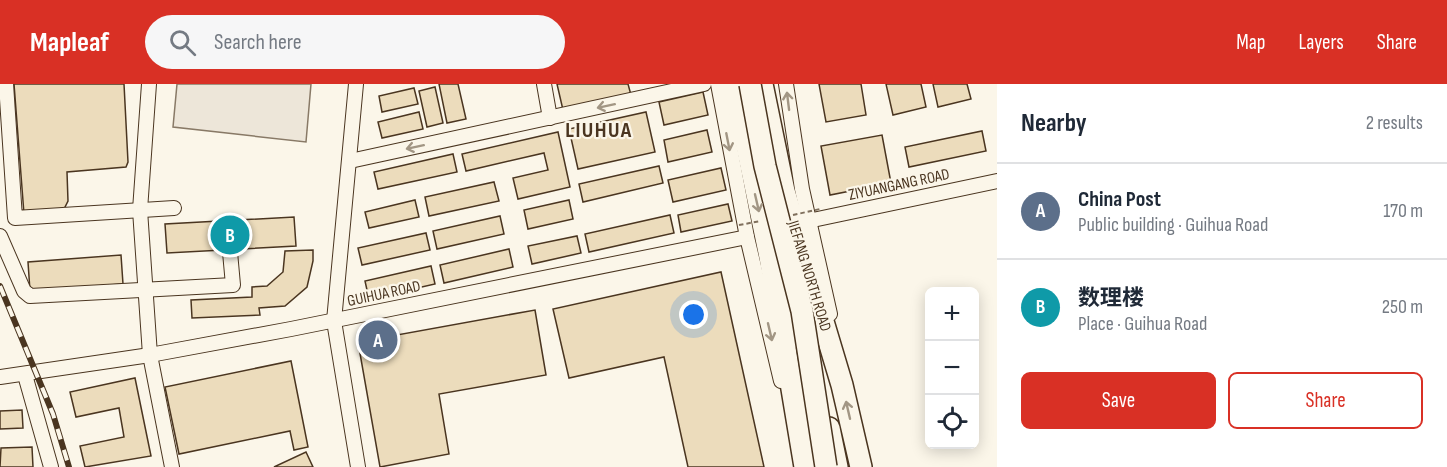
<!DOCTYPE html>
<html lang="en">
<head>
<meta charset="utf-8">
<style>
  body { margin:0; font-family:"Sofia Sans Condensed","Noto Sans SC",sans-serif; background:#f6f6f7; color:#1f2937 }
  .controls { position:absolute; right:18px; bottom:18px; display:grid; overflow:hidden; border-radius:9px; box-shadow:0 3px 15px #0003 }
  .controls button { width:54px; height:54px; display:grid; place-items:center; padding:0; border:0; border-bottom:2px solid #e0e1e3; background:#fff; color:#1f2937; font:30px sans-serif }
  .you { position:absolute; left:694px; top:231px; width:21px; height:21px; margin:-15px; border:4px solid #fff; border-radius:50%; background:#1a73e8; box-shadow:0 0 0 9px #1a73e833 }
  .badge { display:grid; place-items:center; width:39px; height:39px; border-radius:50%; background:#d93025; color:#fff; font-size:20px; font-weight:700 }
  .pin { position:absolute; translate:-50% -50%; border:3px solid #fff; box-shadow:0 2px 6px #0006 }
  .list { margin:0; padding:0; list-style:none }
  h2 { display:flex; justify-content:space-between; align-items:center; height:78px; margin:0; padding:0 24px; font-size:26px }
  h2 small { font-size:20px; font-weight:400; color:#747a83 }
  .list li { display:grid; grid-template-columns:39px 1fr auto; gap:18px; align-items:center; box-sizing:border-box; height:96px; padding:0 24px; border-top:2px solid #e0e1e3 }
  .list b { display:block; font-size:22px; white-space:nowrap }
  .list p { margin:0; font-size:20px; white-space:nowrap; color:#747a83 }
  .list em { font-size:20px; font-style:normal; color:#747a83 }
  .actions { display:flex; gap:12px; padding:18px 24px }
  .actions a { flex:1; padding:14px 0; border:2px solid #d93025; border-radius:9px; text-align:center; font-size:21px; color:#d93025 }
  .actions .main { background:#d93025; color:#fff }
  .icon { flex:none; width:33px; height:33px; fill:none; stroke:currentColor; stroke-width:2; stroke-linecap:round; stroke-linejoin:round }
  .map { position:relative; flex:none; width:997px; height:383px; overflow:hidden }
  header { display:flex; align-items:center; gap:36px; box-sizing:border-box; height:84px; padding:0 30px; background:#d93025; color:#fff }
  header strong { font-size:28px }
  nav { display:flex; gap:33px; margin-inline-start:auto; font-size:21px }
  .search { width:420px; height:54px; background:#f6f6f7; display:flex; align-items:center; gap:15px; box-sizing:border-box; padding:0 21px; border-radius:33px; color:#747a83; font-size:22px }
  main { display:flex }
  aside { flex:1; background:#fff }
  .map>svg:first-child { display:block }
</style>
</head>
<body>
<header>
<strong>Mapleaf</strong>
<div class="search"><svg class="icon" aria-label="search" viewBox="0 0 24 24"><circle cx="10" cy="10" r="6"/><path d="M15 15l6 6"/></svg>Search here</div>
<nav><a>Map</a><a>Layers</a><a>Share</a></nav>
</header>
<main>
<div class="map">
<svg width="997" height="383" viewBox="0 0 997 383">
  <rect width="100%" height="100%" fill="#fbf6e9"/>
  <path fill="#ede6d9" stroke="#887966" stroke-width="1.5" d="M177,0H311L306,58L173,43Z"/>
  <g fill="#ecdcbc" stroke="#4a3520" stroke-width="1.5">
    <path d="M14,0H124L128,78L126,83L67,88L68,117L65,123L61,127L24,130Z"/>
    <path d="M439,0H458L466,35L447,39Z"/>
    <path d="M557,0H628L631,11L563,26Z"/>
    <path d="M819,0H861L866,31L826,38Z"/>
    <path d="M886,0H921L926,23L893,31Z"/>
    <path d="M933,0H967L971,15L938,23Z"/>
    <path d="M435,3L443,39L427,43L419,7Z"/>
    <path d="M414,4L418,20L382,28L379,12Z"/>
    <path d="M703,8L708,31L664,41L659,18Z"/>
    <path d="M419,28L423,45L382,54L378,38Z"/>
    <path d="M646,28L655,68L578,85L569,45Z"/>
    <path d="M707,46L712,68L668,78L664,56Z"/>
    <path d="M982,47L986,67L909,83L905,63Z"/>
    <path d="M558,48L570,103L518,115L513,94L548,86L544,69L466,87L462,70Z"/>
    <path d="M882,51L891,99L830,111L821,62Z"/>
    <path d="M453,70L457,88L378,105L374,88Z"/>
    <path d="M659,82L663,99L583,118L579,100Z"/>
    <path d="M721,84L726,106L673,118L668,96Z"/>
    <path d="M494,98L499,117L429,132L425,113Z"/>
    <path d="M415,116L419,133L369,144L365,128Z"/>
    <path d="M569,116L573,135L528,145L524,126Z"/>
    <path d="M728,120L732,137L681,148L678,131Z"/>
    <path d="M670,131L674,149L589,168L585,150Z"/>
    <path d="M500,132L504,150L437,165L433,147Z"/>
    <path d="M294,133L296,162L167,169L165,140Z"/>
    <path d="M426,149L430,166L362,181L358,164Z"/>
    <path d="M577,152L581,169L532,180L528,162Z"/>
    <path d="M509,165L513,183L444,199L440,181Z"/>
    <path d="M313,166V177L307,203L285,222L259,224L260,231L192,234L191,216L252,213V203L267,202L283,188L285,167Z"/>
    <path d="M121,171L123,200L30,207L28,178Z"/>
    <path d="M431,182L435,200L369,215L365,197Z"/>
    <path d="M721,188L764,383H688L664,273L569,294L553,225Z"/>
    <path d="M535,226L546,291L439,310L449,370L380,383L358,258Z"/>
    <path d="M291,277L308,363L294,366L290,347L179,370L165,303Z"/>
    <path d="M135,294L151,372L85,383L80,362L124,353L119,324L76,333L70,308Z"/>
    <path d="M22,326L23,344L0,345V327Z"/>
    <path d="M32,363L33,383H0L1,364Z"/>
    <path d="M306,368L313,383H274Z"/>
  </g>
  <g fill="none" stroke-linecap="round" stroke-linejoin="round">
    <defs>
      <g id="minor">
        <path d="M6,0L15,134L174,124"/>
        <path d="M149,0L140,126L150,271L172,383"/>
        <path d="M356,0L334,237L358,383"/>
        <path d="M544,0L550,34"/>
        <path d="M718,0L747,153L781,297"/>
        <path d="M786,0L802,105L830,230"/>
        <path d="M350,77L704,0"/>
        <path d="M808,137L997,97"/>
        <path d="M0,152L24,207L30,212L233,201L230,168"/>
        <path d="M25,291L51,383"/>
        <path d="M0,293L150,271L291,245L747,153"/>
      </g>
      <path id="major" d="M781,203L800,256"/>
      <g id="highway">
        <path d="M734,0L770,173L805,383"/>
        <path d="M762,0L784,107L842,301L861,383"/>
        <path d="M829,344L837,383"/>
      </g>
    </defs>
    <use href="#minor" stroke="#4a3520" stroke-width="16"/>
    <use href="#major" stroke="#4a3520" stroke-width="21"/>
    <use href="#highway" stroke="#4a3520" stroke-width="24"/>
    <use href="#minor" stroke="#fbf6e9" stroke-width="14"/>
    <use href="#major" stroke="#fbf6e9" stroke-width="18"/>
    <use href="#highway" stroke="#fbf6e9" stroke-width="21"/>
    <defs>
      <path id="rail" d="M0,202L53,330L69,383"/>
    </defs>
    <use href="#rail" stroke="#4a3520" stroke-width="6"/>
    <use href="#rail" stroke="#fbf6e9" stroke-width="4" stroke-dasharray="11" stroke-linecap="butt"/>
    <defs>
      <path id="highway-bridge" d="M750,0L765,82L802,227L826,383"/>
    </defs>
    <use href="#highway-bridge" stroke="#4a3520" stroke-width="24" stroke-linecap="butt"/>
    <g stroke="#7f6f5c" stroke-width="2" stroke-dasharray="4.5 3" stroke-linecap="butt">
      <path d="M793,131L820,125"/>
      <path d="M739,141L761,137"/>
    </g>
    <use href="#highway-bridge" stroke="#fbf6e9" stroke-width="21"/>
  </g>
  <defs><path id="oneway-shaft" d="M-6 0H5M1.5-3L5.5 0L1.5 3" fill="none" stroke-width="1.6" stroke-linecap="round" stroke-linejoin="round" transform="scale(1.5)"/></defs>
  <g stroke="#a29684">
    <use href="#oneway-shaft" transform="translate(788 17) rotate(-97)"/>
    <use href="#oneway-shaft" transform="translate(606 22) rotate(168)"/>
    <use href="#oneway-shaft" transform="translate(728 58) rotate(79)"/>
    <use href="#oneway-shaft" transform="translate(415 63) rotate(168)"/>
    <use href="#oneway-shaft" transform="translate(757 119) rotate(77)"/>
    <use href="#oneway-shaft" transform="translate(770 248) rotate(77)"/>
    <use href="#oneway-shaft" transform="translate(848 326) rotate(-103)"/>
  </g>
  <g text-anchor="middle" dominant-baseline="central" stroke-width="4.5" stroke-linejoin="round" paint-order="stroke">
    <g font-size="16" fill="#4a3520" stroke="#fbf6e9">
      <text transform="translate(899 101) rotate(-12)">ZIYUANGANG ROAD</text>
      <text transform="translate(809 192) rotate(73)">JIEFANG NORTH ROAD</text>
      <text transform="translate(384 210) rotate(-12)">GUIHUA ROAD</text>
    </g>
    <g font-size="22" font-weight="bold" letter-spacing="1.5" fill="#4a3520" stroke="#fbf6e9">
      <text x="599" y="46">LIUHUA</text>
    </g>
  </g>
</svg>
<div class="controls">
<button>+</button>
<button>−</button>
<button><svg class="icon" aria-label="locate" viewBox="0 0 24 24"><circle cx="12" cy="12" r="6"/><path d="M12 2v4M12 18v4M2 12h4M18 12h4"/></svg></button>
</div>
<div class="you"></div>
<div class="pin badge" style="left:378px;top:256px;background:#5c6f8a">A</div>
<div class="pin badge" style="left:230px;top:151px;background:#0f9aa8">B</div>
</div>
<aside>
<h2>Nearby<small>2 results</small></h2>
<ul class="list">
<li><span class="badge" style="background:#5c6f8a">A</span><div><b>China Post</b><p>Public building · Guihua Road</p></div><em>170 m</em></li>
<li><span class="badge" style="background:#0f9aa8">B</span><div><b>数理楼</b><p>Place · Guihua Road</p></div><em>250 m</em></li>
</ul>
<div class="actions"><a class="main">Save</a><a>Share</a></div>
</aside>
</main>
</body>
</html>
